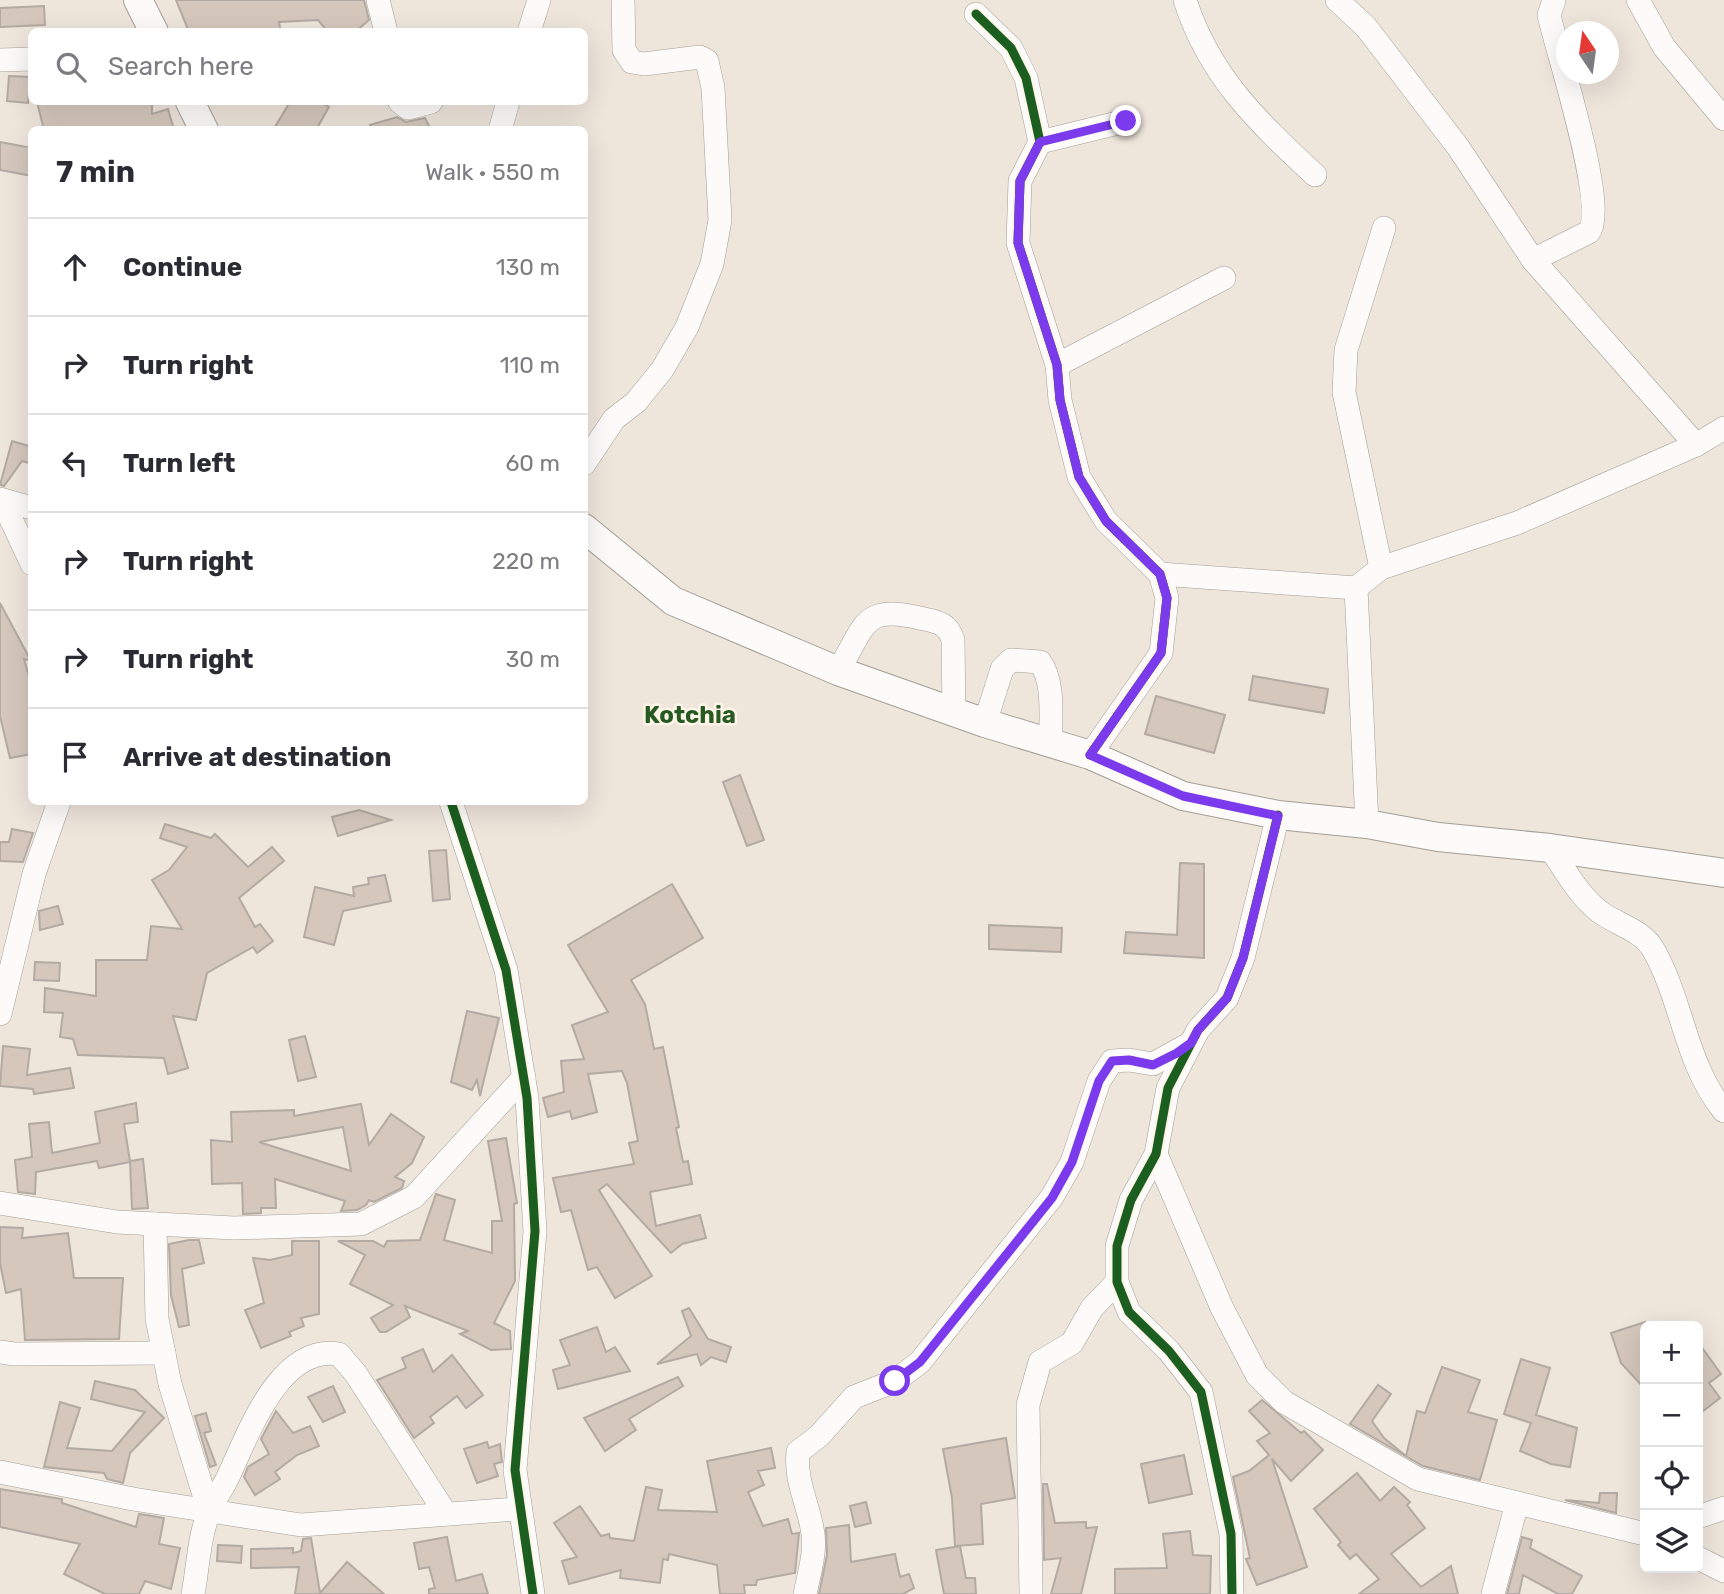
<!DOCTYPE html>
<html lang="en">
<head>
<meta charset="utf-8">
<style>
  body { margin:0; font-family:Rubik,sans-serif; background:#f2f2f3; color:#2b2b33 }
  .controls { position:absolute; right:21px; bottom:21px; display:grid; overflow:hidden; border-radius:10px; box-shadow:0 7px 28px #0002 }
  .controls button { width:63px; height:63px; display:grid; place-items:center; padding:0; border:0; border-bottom:2px solid #e1e1e2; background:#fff; color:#2b2b33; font:35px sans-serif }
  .compass { position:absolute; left:1556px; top:21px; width:63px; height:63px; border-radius:50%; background:#fff; box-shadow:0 7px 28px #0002; rotate:347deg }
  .stop { position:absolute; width:21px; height:21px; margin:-16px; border:5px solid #7c3aed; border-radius:50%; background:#fff }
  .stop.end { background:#7c3aed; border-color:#fff; box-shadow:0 2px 7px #0008 }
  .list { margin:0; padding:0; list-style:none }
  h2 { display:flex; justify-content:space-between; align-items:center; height:91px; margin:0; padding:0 28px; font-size:30px }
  h2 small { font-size:23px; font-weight:400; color:#7c7c81 }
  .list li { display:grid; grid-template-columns:46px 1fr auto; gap:21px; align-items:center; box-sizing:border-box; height:98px; padding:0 28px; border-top:2px solid #e1e1e2 }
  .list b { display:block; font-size:26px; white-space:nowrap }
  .list em { font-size:23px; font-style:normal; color:#7c7c81 }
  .icon { flex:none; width:38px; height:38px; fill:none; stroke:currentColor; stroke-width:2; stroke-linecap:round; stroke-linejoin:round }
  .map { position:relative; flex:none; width:1724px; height:1594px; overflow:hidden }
  .search { position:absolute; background:#fff; box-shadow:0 7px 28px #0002; left:28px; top:28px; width:560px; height:77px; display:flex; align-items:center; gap:18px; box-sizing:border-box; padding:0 24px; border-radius:10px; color:#7c7c81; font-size:26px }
  .panel { position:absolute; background:#fff; box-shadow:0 7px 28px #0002; left:28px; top:126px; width:560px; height:679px; border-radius:10px }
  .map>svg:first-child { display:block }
</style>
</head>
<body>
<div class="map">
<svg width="1724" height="1594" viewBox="0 0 1724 1594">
  <rect width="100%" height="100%" fill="#eee5db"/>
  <g fill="#d5c7bc" stroke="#b3aba3" stroke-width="2" fill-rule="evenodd">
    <path d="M176,0H364L369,20L355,32H328L318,20L279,22L281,32H189Z"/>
    <path d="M44,6L45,25L0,27V8Z"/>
    <path d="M9,76L30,77L28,103L7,101Z"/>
    <path d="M37,102H152V114L168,109L174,130H44Z"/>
    <path d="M290,102H320L329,107L316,130H273Z"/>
    <path d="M397,117L406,122L425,118L431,130H371L370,125Z"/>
    <path d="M0,142L32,148V176L0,170Z"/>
    <path d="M12,441L32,447V464L22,461L4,486L0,485Z"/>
    <path d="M0,603L31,661L24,659L32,687V754L10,758L0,716Z"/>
    <path d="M1253,676L1328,689L1324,713L1249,700Z"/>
    <path d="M1156,696L1225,715L1214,753L1145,734Z"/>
    <path d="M740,775L764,840L747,846L723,782Z"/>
    <path d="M359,810L391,820L338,836L332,817Z"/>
    <path d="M165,824L211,838L215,834L248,867L272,847L284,861L239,898L255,927L260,924L273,941L257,953L253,947L207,973L196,1020L173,1016L188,1068L168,1074L164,1058L78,1055L73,1039L60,1037L63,1013L44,1012L45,988L96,996V960H147L151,926L182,929L152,880L169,870L187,847L160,838Z"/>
    <path d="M12,829L33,833L23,862L0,861V842H9Z"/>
    <path d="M446,850L450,899L433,901L429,851Z"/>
    <path d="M1180,863L1204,864V958L1124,953L1126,932L1177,935Z"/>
    <path d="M385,875L391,901L343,911L334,945L304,937L315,887L354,896L353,887L369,884L368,878Z"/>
    <path d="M672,884L703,938L631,980L645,1004L654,1049L663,1047L679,1127L676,1128L683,1162L688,1161L692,1184L650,1192L656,1226L700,1215L706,1238L682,1244L671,1253L607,1184L599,1190L652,1276L615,1298L597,1267L588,1270L571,1210L561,1212L553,1178L634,1164L629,1143L638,1141L627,1083L622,1071L588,1074L597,1112L572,1119L570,1111L548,1117L543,1098L564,1092L561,1061L584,1059L572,1025L608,1012L568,945Z"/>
    <path d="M58,906L63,924L40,930L39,911Z"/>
    <path d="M989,925L1062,928L1061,952L989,949Z"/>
    <path d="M35,962L60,963L59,981L34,980Z"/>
    <path d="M467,1011L499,1018L480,1096L477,1080L472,1090L451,1082Z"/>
    <path d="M305,1036L316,1077L298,1081L289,1040Z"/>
    <path d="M3,1046L30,1049L27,1075L70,1068L74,1088L34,1094L33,1089L0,1086Z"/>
    <path d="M136,1103L138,1122L124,1124L130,1161L143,1159L148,1208L132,1209L130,1162L99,1168L97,1161L36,1172L35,1194L18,1192L15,1160L32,1157L29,1124L49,1122L52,1153L100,1143L95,1112Z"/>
    <path d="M361,1104L369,1145L391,1114L424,1137L412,1163L395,1177L404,1181L402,1188L374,1202L369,1200L366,1205L357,1210L341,1211L345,1201L275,1179L276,1208H261V1213L243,1214L242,1183L212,1184L211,1140L232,1142L231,1112L294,1110V1116ZM343,1127L351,1171L259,1142Z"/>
    <path d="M506,1138L517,1203L514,1204L515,1281L494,1323L510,1331L511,1349L491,1350L460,1334L468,1331L405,1306L410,1317L386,1332H380L371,1318L393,1305L350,1284L365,1255L338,1241H373L384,1247L387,1241L420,1240L436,1194L455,1200L444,1240L492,1253V1221H502L488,1141Z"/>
    <path d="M0,1227L23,1228L22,1238L68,1233L74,1278H123L119,1339L25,1340L21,1289L6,1293L0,1263Z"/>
    <path d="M189,1240H199L204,1263L182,1269L189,1325L179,1327L171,1295L169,1244Z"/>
    <path d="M292,1241H319V1314L301,1318L304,1326L289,1332L291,1336L261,1348L245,1310L264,1303L253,1258L270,1260L292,1255Z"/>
    <path d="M689,1308L708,1339L731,1347L726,1362L711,1357L701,1365L697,1354L657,1364L691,1336L682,1311Z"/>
    <path d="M1645,1322V1389L1621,1363L1611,1333Z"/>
    <path d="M597,1327L606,1352L615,1347L630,1371L558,1389L553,1370L570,1365L560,1340Z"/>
    <path d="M1698,1342L1721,1374L1709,1383L1720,1398L1698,1415Z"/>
    <path d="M423,1349L433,1372L452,1355L483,1395L466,1408L457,1396L430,1417L434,1423L414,1438L377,1380L406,1368L402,1358Z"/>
    <path d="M1521,1359L1550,1368L1536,1415L1577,1428L1570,1467L1551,1464L1520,1451L1531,1423L1504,1414Z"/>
    <path d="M1442,1367L1480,1380L1468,1412L1497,1420L1480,1480L1423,1466L1350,1424L1378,1385L1391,1394L1372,1421L1384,1438L1406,1456L1417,1411L1425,1413Z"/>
    <path d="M678,1377L683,1386L629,1419L636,1430L605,1451L584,1418Z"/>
    <path d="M95,1381L135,1390L164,1418L130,1453L123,1483L107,1479L104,1473L44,1467L60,1402L80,1408L67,1448L112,1451L145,1412L91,1399Z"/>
    <path d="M333,1386L345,1412L323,1422L308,1397Z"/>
    <path d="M1262,1400L1301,1433L1304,1431L1323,1450L1291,1481L1272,1459L1307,1567L1257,1585L1246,1559L1250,1558L1233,1477L1249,1471L1269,1455L1257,1441L1270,1433L1249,1411Z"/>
    <path d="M276,1411L293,1433L310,1426L319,1446L297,1455L275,1472L280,1479L255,1495L244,1477L248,1467L269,1454L261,1439Z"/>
    <path d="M206,1413L211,1431L204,1433L216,1465L210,1467L195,1416Z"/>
    <path d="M1006,1438L1015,1498L981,1504L983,1544L955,1546L952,1498L943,1449Z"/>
    <path d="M487,1442L489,1448L500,1444L502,1462L494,1464L498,1476L477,1483L464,1449Z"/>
    <path d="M771,1448L775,1468L758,1471L764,1485L748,1492L763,1526L788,1519L792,1534L799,1533L795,1573L757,1580L756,1585H744L745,1594H720L717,1565L669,1554L668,1560L663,1559L660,1583L620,1578L621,1570L569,1584L562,1561L577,1557L554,1523L580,1506L601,1536L609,1534L610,1538L634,1541L646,1487L662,1490L658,1510L717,1512L707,1461Z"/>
    <path d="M1184,1455L1192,1494L1149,1503L1141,1464Z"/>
    <path d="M1357,1473L1380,1501L1394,1487L1410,1502L1407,1505L1425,1528L1391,1554L1421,1587L1451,1566L1458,1594H1359L1379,1579L1356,1554L1350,1559L1338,1545L1341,1542L1314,1509Z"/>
    <path d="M1043,1484H1047L1055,1523L1086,1522V1528L1097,1527L1081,1594H1051L1061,1558L1044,1560Z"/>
    <path d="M0,1489L62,1499V1503L136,1527L139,1514L164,1518L159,1544L180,1548L171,1589L145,1581L139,1594H105L64,1574L80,1544L0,1527Z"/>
    <path d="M1600,1493H1617L1616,1513L1565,1500L1599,1503Z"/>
    <path d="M866,1502L871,1523L855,1527L850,1506Z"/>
    <path d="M849,1525L851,1562L895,1554L900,1577L909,1574L914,1588L903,1594H819L827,1555L826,1528Z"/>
    <path d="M1190,1531L1193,1555L1211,1556L1210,1594H1115V1569L1167,1568L1163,1534Z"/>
    <path d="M447,1537L456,1581L482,1574L488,1594H429V1589L435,1588L429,1567L419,1569L414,1543Z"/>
    <path d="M1522,1537L1532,1540L1530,1548L1582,1576L1572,1594H1558L1523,1575L1519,1594H1507Z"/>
    <path d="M311,1538L320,1593L347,1562L384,1594H295L299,1567L251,1568V1549L293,1548V1553L301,1551L303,1539Z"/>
    <path d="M218,1545L242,1546L241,1563L217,1561Z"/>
    <path d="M960,1546L966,1578H975L976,1594H944L936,1550Z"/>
  </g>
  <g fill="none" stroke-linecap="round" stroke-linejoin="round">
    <defs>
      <g id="minor">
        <path d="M378,0L386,32"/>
        <path d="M1185,0C1209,76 1258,122 1315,175"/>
        <path d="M1337,0L1366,27L1458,147L1533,260L1696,445"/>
        <path d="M1638,0L1664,47L1724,119"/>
        <path d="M976,14L1011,48L1026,78L1040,142L1020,181L1018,243L1057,365L1060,400L1079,477L1106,521L1160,574L1167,598L1161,653L1090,755"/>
        <path d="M529,32L539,0"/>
        <path d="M0,60L32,59"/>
        <path d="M400,102L408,108L431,102"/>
        <path d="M500,130L508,102"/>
        <path d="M1040,142L1126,121"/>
        <path d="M1533,260L1589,232C1608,206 1557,52 1549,15L1554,0"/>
        <path d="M1057,365L1224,278"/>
        <path d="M584,464L614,419L636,402L662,370L687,327L712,264L720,220L713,88L707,61L700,57L644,64L632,62L624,50L623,0"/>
        <path d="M0,499L32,508"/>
        <path d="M2,500L32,564"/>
        <path d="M1381,568L1344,392L1346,350L1384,228"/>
        <path d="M1160,574L1356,588"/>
        <path d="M838,671C867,623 862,604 924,619C939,622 948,624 953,640L954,712"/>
        <path d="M985,723L1002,669L1011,660L1040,662C1055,683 1050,717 1051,742"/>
        <path d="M451,802L506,970L527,1098L535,1231L515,1470L533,1594"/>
        <path d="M1367,824L1356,588L1381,568L1517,523L1696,445L1724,428"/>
        <path d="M1550,848C1565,870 1579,896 1600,912C1616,924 1642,930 1653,949C1683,1001 1685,1064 1724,1111"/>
        <path d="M0,1014L34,874L59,802"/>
        <path d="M1156,1154L1222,1308L1257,1375L1284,1402L1418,1479L1645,1534"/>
        <path d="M0,1203L117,1222L234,1228L361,1224L414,1197L524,1077"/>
        <path d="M155,1224L157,1319L170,1384L209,1511"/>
        <path d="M0,1352L14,1354L164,1353"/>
        <path d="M0,1472L133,1499L301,1525L518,1509"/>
        <path d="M1698,1517L1724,1508"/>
        <path d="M1698,1558L1724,1571"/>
        <path d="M193,1594C198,1568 199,1534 210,1510C215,1498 223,1488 228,1477C248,1435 279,1344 339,1354L356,1374L446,1514"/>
        <path d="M805,1594C809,1573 817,1550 812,1528C807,1501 795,1480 798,1452L819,1436L854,1397L895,1381L920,1362L1052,1197L1072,1162L1099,1081L1112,1061L1129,1060L1153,1064L1191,1043"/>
        <path d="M1031,1594L1028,1405L1040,1362L1072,1343L1092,1308L1117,1282"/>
        <path d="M1232,1594L1231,1534L1201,1392L1169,1351L1129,1312L1117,1282V1246L1131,1200L1156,1154L1168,1088L1198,1030L1227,998L1243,958L1278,815"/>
        <path d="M1493,1594L1517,1503"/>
      </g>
      <g id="major">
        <path d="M138,0L154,32"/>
        <path d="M190,102L204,130"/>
        <path d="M584,528L673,601L838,671L985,723L1090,755L1183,796L1278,815L1367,824L1438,837L1550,848L1724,873"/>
      </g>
    </defs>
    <use href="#minor" stroke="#a49e96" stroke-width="24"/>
    <use href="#major" stroke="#a49e96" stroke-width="30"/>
    <use href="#minor" stroke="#fcfbfa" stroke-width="23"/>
    <use href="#major" stroke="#fcfbfa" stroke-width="28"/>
    <defs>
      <g id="cycleway">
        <path d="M976,14L1011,48L1026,78L1040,142L1020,181L1018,243L1057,365L1060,400L1079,477L1106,521L1160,574L1167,598L1161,653L1090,755"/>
        <path d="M451,802L506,970L527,1098L535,1231L515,1470L533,1594"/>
        <path d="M1232,1594L1231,1534L1201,1392L1169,1351L1129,1312L1117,1282V1246L1131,1200L1156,1154L1168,1088L1198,1030L1227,998L1243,958L1278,815"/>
      </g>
    </defs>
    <use href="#cycleway" stroke="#fef5e9" stroke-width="13"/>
    <use href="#cycleway" stroke="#1b5e20" stroke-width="9"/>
  </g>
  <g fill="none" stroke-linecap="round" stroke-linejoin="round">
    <path stroke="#7c3aed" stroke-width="9" d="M895,1381L920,1362L1052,1198L1072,1162L1099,1081L1112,1061L1129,1060L1153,1065L1177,1053L1191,1043L1198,1030L1227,998L1243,958L1278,816L1183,796L1090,755L1161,653L1167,598L1160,574L1106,521L1079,477L1060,400L1057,365L1018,243L1020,181L1040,142L1126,121"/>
  </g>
  <g text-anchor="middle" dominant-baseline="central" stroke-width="5" stroke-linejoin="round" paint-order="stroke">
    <g font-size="24" font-weight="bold" fill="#275923" stroke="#fef5e9">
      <text x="690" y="715">Kotchia</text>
    </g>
  </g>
</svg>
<div class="controls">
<button>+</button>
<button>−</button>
<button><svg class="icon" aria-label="locate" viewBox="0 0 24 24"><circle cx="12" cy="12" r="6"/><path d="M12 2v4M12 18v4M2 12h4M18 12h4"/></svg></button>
<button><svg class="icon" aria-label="layers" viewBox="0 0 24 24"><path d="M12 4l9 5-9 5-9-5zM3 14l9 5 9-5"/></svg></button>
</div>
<svg class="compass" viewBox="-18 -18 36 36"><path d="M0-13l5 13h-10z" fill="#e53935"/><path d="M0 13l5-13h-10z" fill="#7c7c81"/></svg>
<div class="stop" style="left:895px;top:1381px"></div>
<div class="stop end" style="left:1126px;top:121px"></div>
<div class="search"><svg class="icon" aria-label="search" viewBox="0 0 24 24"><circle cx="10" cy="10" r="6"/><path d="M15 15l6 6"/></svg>Search here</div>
<section class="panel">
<h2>7 min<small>Walk · 550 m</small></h2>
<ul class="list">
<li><svg class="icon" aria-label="ahead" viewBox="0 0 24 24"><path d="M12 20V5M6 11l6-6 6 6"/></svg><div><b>Continue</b></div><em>130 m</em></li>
<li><svg class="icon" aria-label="right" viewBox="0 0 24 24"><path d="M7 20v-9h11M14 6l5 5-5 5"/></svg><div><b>Turn right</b></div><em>110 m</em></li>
<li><svg class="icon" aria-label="left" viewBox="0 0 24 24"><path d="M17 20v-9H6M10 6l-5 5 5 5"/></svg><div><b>Turn left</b></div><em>60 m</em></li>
<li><svg class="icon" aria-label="right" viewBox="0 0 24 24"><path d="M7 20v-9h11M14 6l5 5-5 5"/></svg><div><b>Turn right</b></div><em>220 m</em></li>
<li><svg class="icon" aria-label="right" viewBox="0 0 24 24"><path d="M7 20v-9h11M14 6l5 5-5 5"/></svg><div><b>Turn right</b></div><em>30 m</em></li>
<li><svg class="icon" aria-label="arrive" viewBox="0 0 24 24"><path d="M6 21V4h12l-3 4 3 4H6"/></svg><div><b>Arrive at destination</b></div></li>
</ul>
</section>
</div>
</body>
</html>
